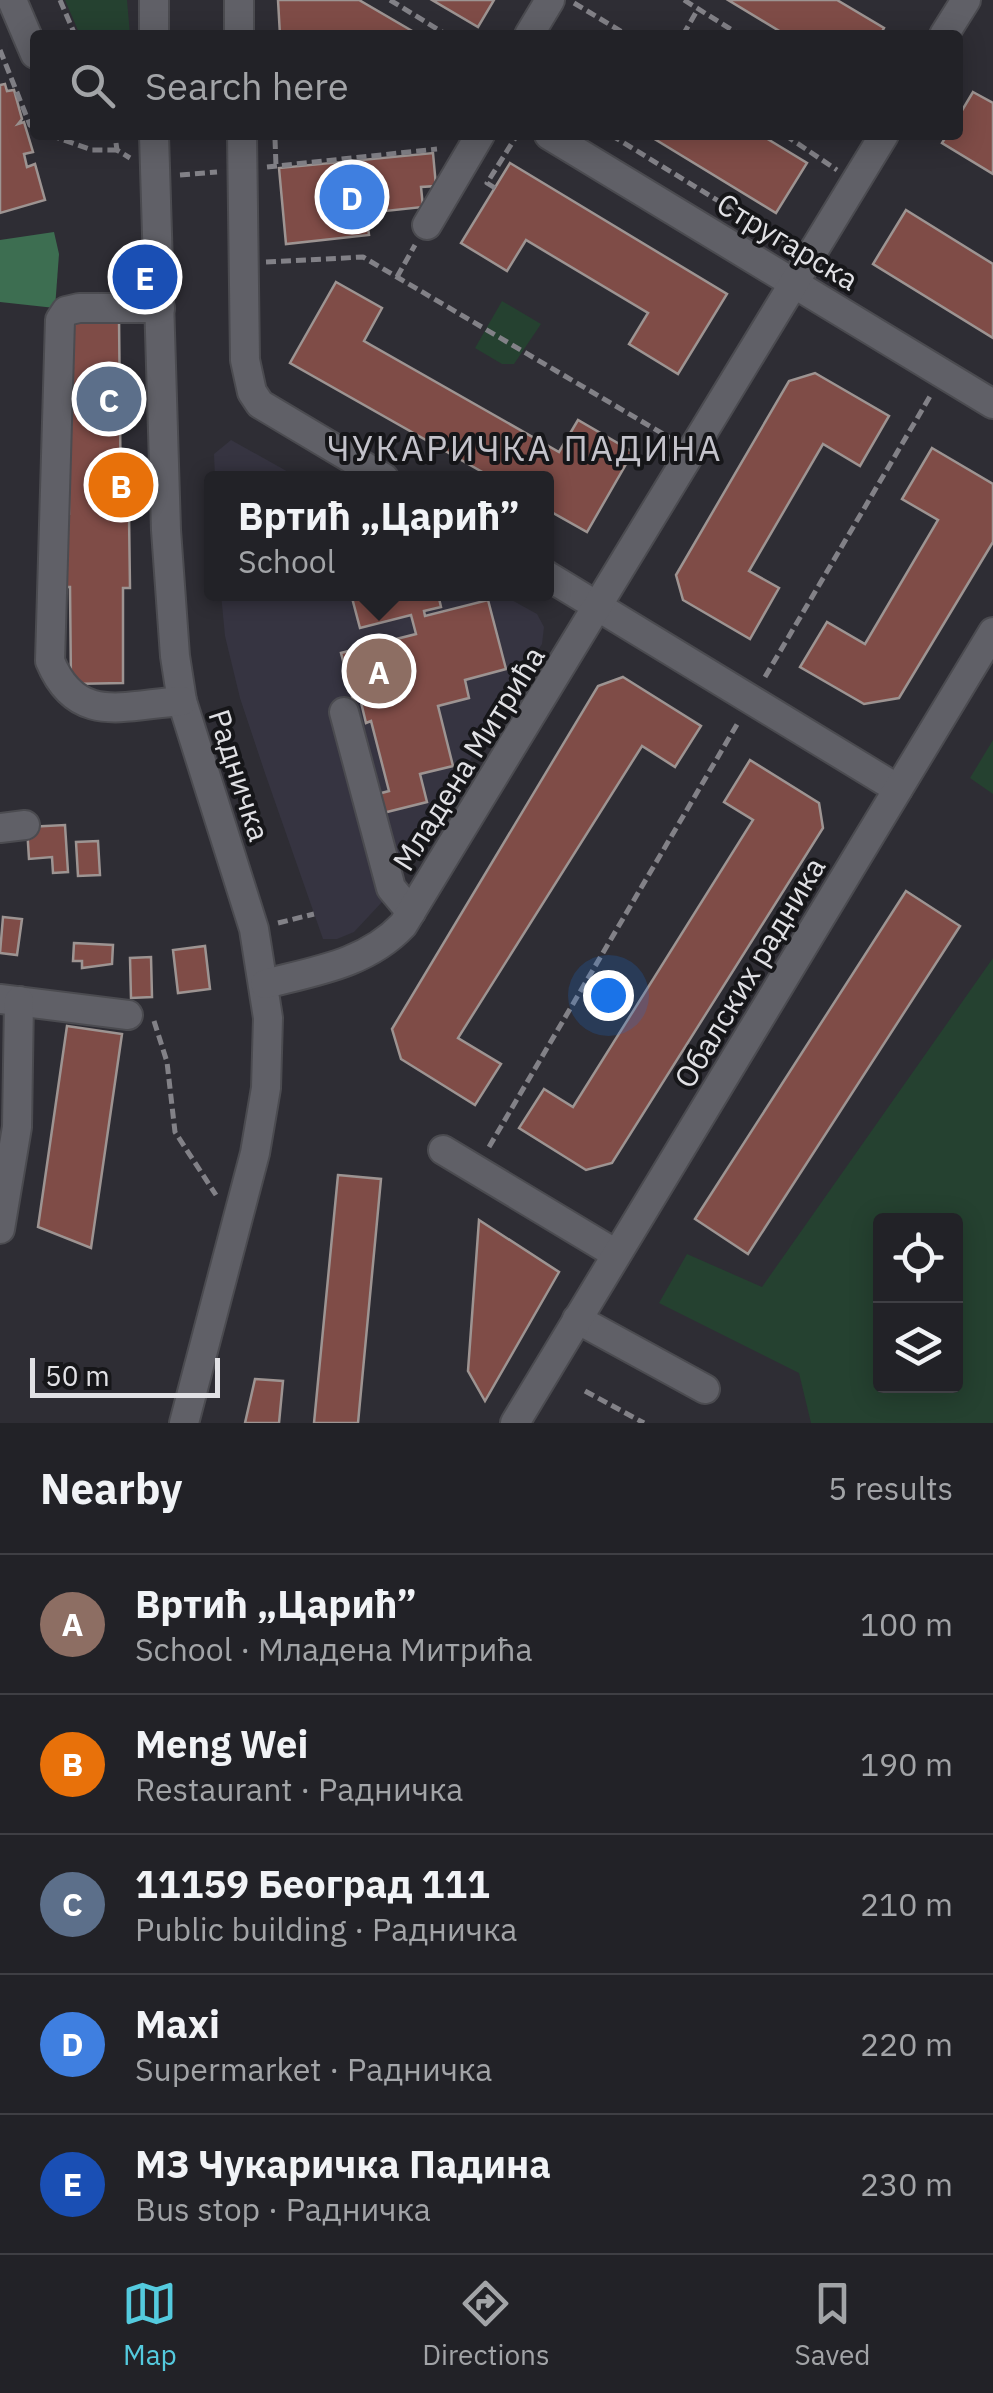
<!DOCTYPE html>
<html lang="en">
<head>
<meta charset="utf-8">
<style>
  body { margin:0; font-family:"IBM Plex Sans",sans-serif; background:#2e2f33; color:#f1f3f6 }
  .controls { position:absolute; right:30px; bottom:30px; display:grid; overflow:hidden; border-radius:10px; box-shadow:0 5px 25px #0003 }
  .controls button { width:90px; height:90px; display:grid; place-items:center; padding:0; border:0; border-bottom:2px solid #3f3f44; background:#222227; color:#f1f3f6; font:50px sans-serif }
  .scale { position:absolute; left:30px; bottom:25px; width:190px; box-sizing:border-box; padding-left:10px; border:5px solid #e1e1e5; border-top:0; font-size:28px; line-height:35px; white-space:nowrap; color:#e1e1e5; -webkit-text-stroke:8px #161619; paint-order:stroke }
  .you { position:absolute; left:608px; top:995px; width:35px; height:35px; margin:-25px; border:8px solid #fff; border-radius:50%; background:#1a73e8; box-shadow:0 0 0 15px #1a73e833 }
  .badge { display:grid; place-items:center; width:65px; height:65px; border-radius:50%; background:#54cade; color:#fff; font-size:32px; font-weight:700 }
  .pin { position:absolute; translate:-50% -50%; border:5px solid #fff; box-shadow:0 2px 10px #0006 }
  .popup { position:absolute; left:204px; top:471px; width:350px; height:130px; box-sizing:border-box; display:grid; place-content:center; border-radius:10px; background:#222227; filter:drop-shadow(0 2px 8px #0005); font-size:32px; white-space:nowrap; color:#a2a4a7 }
  .popup b { font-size:38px; color:#f1f3f6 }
  .popup::after { content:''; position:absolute; left:50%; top:100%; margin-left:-20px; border:20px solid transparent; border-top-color:#222227 }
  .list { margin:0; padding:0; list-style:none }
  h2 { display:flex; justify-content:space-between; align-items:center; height:130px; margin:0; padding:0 40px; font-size:42px }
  h2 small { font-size:32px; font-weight:400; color:#a2a4a7 }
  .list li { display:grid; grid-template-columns:65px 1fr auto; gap:30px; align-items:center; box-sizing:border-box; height:140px; padding:0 40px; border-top:2px solid #3f3f44 }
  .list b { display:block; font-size:38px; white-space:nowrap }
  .list p { margin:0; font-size:32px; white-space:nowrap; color:#a2a4a7 }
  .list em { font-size:32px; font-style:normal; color:#a2a4a7 }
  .icon { flex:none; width:55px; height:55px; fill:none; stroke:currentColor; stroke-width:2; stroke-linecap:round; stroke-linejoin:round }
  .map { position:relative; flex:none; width:993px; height:1423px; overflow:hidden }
  .search { position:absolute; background:#222227; box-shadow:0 5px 25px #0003; left:30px; right:30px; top:30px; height:110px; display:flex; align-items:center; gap:25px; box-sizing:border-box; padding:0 35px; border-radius:10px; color:#a2a4a7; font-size:38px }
  .sheet { height:830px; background:#222227 }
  nav { display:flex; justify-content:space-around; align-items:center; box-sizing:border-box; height:140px; border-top:2px solid #3f3f44; background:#222227; font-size:28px; color:#a2a4a7 }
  nav a { display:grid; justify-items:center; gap:5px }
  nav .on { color:#54cade }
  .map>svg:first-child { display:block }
</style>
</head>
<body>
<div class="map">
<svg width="993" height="1423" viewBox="0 0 993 1423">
  <rect width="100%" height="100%" fill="#2e2d34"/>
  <g fill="#363441">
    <path d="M231,440L299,478H215L214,454Z"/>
    <path d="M221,594H501L537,614L544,627L542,644L383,901L354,932L337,939H323L266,776L240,698L225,636Z"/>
  </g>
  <g fill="#254130" fill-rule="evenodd">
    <path d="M65,0H127L130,35H80Z"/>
    <path d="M502,301L541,324L514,364H502L475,348Z"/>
    <path d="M993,740V794L970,778Z"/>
    <path d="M993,958V1423H811L799,1373L659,1303L687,1254L762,1287ZM956,1220V1386H880V1220Z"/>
  </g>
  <path fill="#3d6e51" d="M54,232L59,254L55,308L0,302V240Z"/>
  <g fill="#7f4c47" stroke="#9d9492" stroke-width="2.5">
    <path d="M278,0H359L419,35H280Z"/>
    <path d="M432,0H494L478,27Z"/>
    <path d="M728,0H837L884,28L880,35H786Z"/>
    <path d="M5,84L7,91L14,90L22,119L18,124L24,122L33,152L24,154L27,167L35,164L45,200L0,213V85Z"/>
    <path d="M973,92L993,103V174L942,143L947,135H958V117Z"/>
    <path d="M648,135H761L807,163L776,213Z"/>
    <path d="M433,153L436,186L421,187L423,207L366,213L369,235L286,244L279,168Z"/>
    <path d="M510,163L727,294L678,374L629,344L648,313L526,240L507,271L461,243Z"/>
    <path d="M906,210L993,264V338L873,264Z"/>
    <path d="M336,282L382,308L364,341L559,452L578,420L633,452L587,532L546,509V478H493L290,363Z"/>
    <path d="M119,317L121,514H129L130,588H123V683L71,684L70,587H62L61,515L69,514L67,318Z"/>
    <path d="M815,373L889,416L860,466L823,444L749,571L779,588L750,639L683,600L676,575L789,381Z"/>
    <path d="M932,448L993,484V542L899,698L864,704L800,667L827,622L865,644L938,520L902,499Z"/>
    <path d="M351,594H438L441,607L424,611L425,616L488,600L506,669L465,680L469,698L438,706L453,766L420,774L427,802L379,814L374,795L389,791L371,721L366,723L360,698L353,700L341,653L416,634L411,615L360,628Z"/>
    <path d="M623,677L701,726L675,767L642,746L458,1038L501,1064L475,1105L401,1059L392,1029L598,686Z"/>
    <path d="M750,760L819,803L823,828L612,1163L586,1170L519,1128L544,1089L573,1107L753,820L724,802Z"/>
    <path d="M65,825L68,872L53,873L52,857L29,859L27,827Z"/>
    <path d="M98,841L100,875L78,876L76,842Z"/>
    <path d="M906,891L960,926L748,1254L695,1219Z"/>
    <path d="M3,917L22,919L17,955L0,953Z"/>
    <path d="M74,943L113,945L112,964L82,968V961H73Z"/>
    <path d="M205,946L210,989L178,993L173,950Z"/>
    <path d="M151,957L152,997L131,998L130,958Z"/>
    <path d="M67,1026L122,1034L91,1248L38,1227Z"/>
    <path d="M338,1175L381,1179L358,1423H314Z"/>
    <path d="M479,1220L559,1272L485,1401L468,1371Z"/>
    <path d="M255,1379L283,1381L279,1423H245Z"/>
  </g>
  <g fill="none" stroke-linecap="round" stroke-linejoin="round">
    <defs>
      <g id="minor">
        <path d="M12,0L35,54"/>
        <path d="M154,0V35"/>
        <path d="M239,0V35"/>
        <path d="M529,35L550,0"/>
        <path d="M944,35L966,0"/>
        <path d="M154,135L166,530L175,656L182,701L254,929L268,1018L266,1088L255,1153L184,1423"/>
        <path d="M242,135L245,360L252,392L260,404L384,478"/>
        <path d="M549,135L993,404"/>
        <path d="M427,225L480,135"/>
        <path d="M160,308H79L66,311L60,320L50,661C77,726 124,705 182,701"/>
        <path d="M546,575L898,789"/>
        <path d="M344,712L391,888L411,912"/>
        <path d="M0,828L25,825"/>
        <path d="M265,984C315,971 366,964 403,925L884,135"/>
        <path d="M0,999L128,1015"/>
        <path d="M443,1150L616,1254"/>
        <path d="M0,1229L17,1127L19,1001"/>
        <path d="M577,1319L705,1389"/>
        <path d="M515,1423L993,632"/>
      </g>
    </defs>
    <use href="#minor" stroke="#4b4b50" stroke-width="32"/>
    <g stroke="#828187" stroke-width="5" stroke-dasharray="10 5" stroke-linecap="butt">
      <path d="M60,0L75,35"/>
      <path d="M390,0L447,35"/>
      <path d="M684,0L740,35"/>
      <path d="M574,3L627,35"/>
      <path d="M683,35L698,9"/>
      <path d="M0,50L30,125L35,128"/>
      <path d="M50,135L92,150H117"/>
      <path d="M611,135L787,243"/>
      <path d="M785,135L837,170"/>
      <path d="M275,139L276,166"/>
      <path d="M116,143L117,150L130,158"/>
      <path d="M267,167L437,149"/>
      <path d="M180,175L217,172"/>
      <path d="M495,188L487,183L517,135"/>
      <path d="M266,262L363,257L670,438"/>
      <path d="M397,277L415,245"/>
      <path d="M765,677L932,393"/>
      <path d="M278,923L314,914"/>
      <path d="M154,1021L167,1062L175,1132L216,1195"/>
      <path d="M489,1147L739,721"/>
      <path d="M585,1391L644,1423"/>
    </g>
    <use href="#minor" stroke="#606067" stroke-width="28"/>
  </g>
  <g text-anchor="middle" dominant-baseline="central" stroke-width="8" stroke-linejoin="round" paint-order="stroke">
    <g font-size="30" fill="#e1e1e5" stroke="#161619">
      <text transform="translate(788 241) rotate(31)">Стругарска</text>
      <text transform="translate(468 758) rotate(-58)">Младена Митрића</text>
      <text transform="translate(240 775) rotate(72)">Радничка</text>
      <text transform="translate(749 972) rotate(-59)">Обалских радника</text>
    </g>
    <g font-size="35" letter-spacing="2.5" fill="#c4c3cb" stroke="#161619">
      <text x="525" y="448">ЧУКАРИЧКА ПАДИНА</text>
    </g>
  </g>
</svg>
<div class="controls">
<button><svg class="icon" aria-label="locate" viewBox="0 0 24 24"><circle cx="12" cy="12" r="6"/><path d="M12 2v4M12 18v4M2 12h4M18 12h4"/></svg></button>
<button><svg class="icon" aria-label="layers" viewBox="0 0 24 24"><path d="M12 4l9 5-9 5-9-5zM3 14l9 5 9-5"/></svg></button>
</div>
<div class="scale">50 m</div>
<div class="you"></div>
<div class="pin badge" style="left:379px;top:671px;background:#8d6e63">A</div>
<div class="popup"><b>Вртић „Царић”</b>School</div>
<div class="pin badge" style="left:121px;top:485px;background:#e8710a">B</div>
<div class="pin badge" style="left:109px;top:399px;background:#5c6f8a">C</div>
<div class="pin badge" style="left:352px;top:197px;background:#3f7fe0">D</div>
<div class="pin badge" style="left:145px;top:277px;background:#1a4fb4">E</div>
<div class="search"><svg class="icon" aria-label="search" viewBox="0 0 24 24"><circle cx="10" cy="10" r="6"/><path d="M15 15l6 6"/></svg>Search here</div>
</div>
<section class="sheet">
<h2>Nearby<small>5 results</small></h2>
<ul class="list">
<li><span class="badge" style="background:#8d6e63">A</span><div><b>Вртић „Царић”</b><p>School · Младена Митрића</p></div><em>100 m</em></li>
<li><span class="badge" style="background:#e8710a">B</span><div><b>Meng Wei</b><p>Restaurant · Радничка</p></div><em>190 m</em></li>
<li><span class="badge" style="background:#5c6f8a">C</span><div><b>11159 Београд 111</b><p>Public building · Радничка</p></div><em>210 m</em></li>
<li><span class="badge" style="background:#3f7fe0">D</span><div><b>Maxi</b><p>Supermarket · Радничка</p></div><em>220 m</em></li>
<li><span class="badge" style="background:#1a4fb4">E</span><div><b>МЗ Чукаричка Падина</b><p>Bus stop · Радничка</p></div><em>230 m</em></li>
</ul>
</section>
<nav>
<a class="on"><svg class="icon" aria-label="map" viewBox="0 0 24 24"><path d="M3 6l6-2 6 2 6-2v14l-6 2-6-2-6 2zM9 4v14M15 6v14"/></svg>Map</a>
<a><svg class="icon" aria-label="directions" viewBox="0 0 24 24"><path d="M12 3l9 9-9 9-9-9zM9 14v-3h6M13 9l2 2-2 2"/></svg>Directions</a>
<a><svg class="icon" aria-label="saved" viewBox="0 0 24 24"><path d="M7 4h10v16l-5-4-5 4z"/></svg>Saved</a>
</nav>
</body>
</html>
